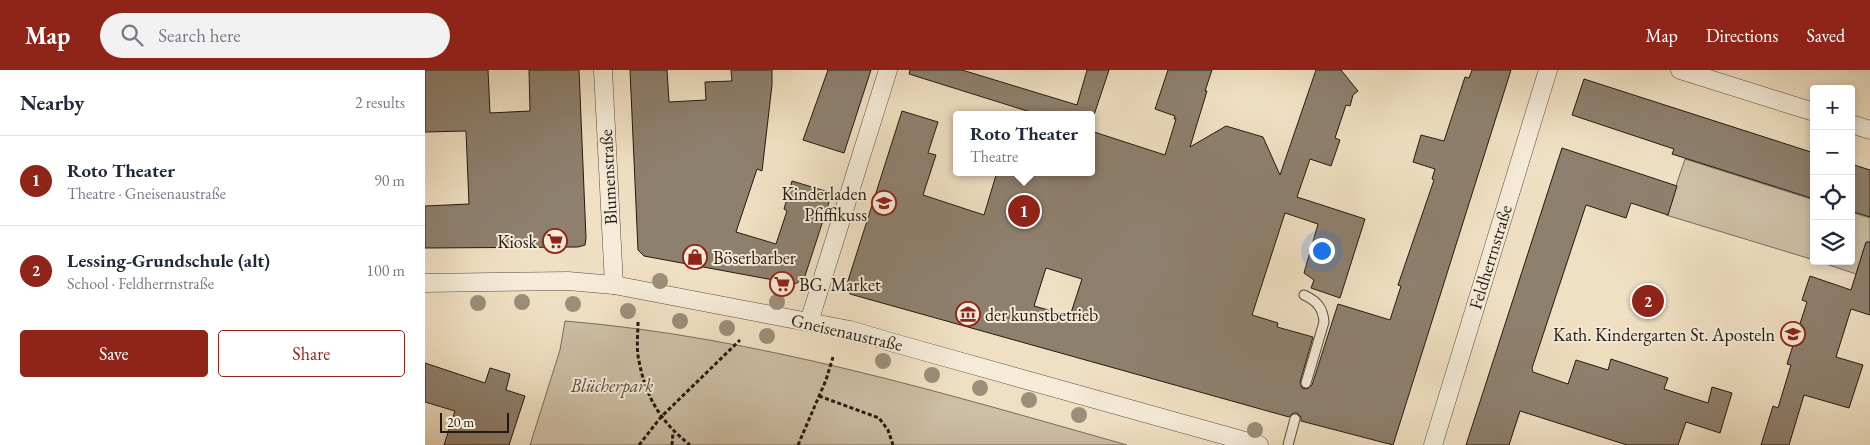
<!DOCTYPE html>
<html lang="en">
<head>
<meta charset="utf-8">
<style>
  body { margin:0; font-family:"EB Garamond",serif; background:#f2f2f3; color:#1f2937 }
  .controls { position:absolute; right:15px; top:15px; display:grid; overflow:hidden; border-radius:5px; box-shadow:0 2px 8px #0003 }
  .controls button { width:45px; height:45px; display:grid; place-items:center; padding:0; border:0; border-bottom:1px solid #e0e1e3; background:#fff; color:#1f2937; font:25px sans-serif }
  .scale { position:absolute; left:15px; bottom:12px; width:69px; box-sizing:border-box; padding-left:5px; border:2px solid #241911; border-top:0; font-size:14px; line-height:18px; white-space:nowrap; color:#241911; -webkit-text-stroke:4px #f5ebd8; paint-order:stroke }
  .you { position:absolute; left:896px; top:180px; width:18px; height:18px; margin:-12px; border:4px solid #fff; border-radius:50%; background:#1a73e8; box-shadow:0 0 0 8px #1a73e833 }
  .badge { display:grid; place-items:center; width:32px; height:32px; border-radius:50%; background:#8f2418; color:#fff; font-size:16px; font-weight:700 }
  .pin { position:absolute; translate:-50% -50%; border:2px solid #fff; box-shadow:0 1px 5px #0006 }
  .popup { position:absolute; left:528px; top:41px; width:142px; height:65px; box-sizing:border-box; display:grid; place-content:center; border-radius:5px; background:#fff; filter:drop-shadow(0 1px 4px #0005); font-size:16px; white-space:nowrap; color:#747a83 }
  .popup b { font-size:19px; color:#1f2937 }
  .popup::after { content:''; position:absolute; left:50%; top:100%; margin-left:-10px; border:10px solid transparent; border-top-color:#fff }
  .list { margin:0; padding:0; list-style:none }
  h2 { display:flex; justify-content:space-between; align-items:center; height:65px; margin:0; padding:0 20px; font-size:21px }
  h2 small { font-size:16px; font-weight:400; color:#747a83 }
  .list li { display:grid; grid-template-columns:32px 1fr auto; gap:15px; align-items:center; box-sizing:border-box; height:90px; padding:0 20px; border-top:1px solid #e0e1e3 }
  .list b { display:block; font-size:19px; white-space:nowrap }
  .list p { margin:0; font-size:16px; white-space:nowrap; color:#747a83 }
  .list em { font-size:16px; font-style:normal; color:#747a83 }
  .actions { display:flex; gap:10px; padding:15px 20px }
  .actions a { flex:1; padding:11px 0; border:1px solid #8f2418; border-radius:5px; text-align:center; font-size:18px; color:#8f2418 }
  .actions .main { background:#8f2418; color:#fff }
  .icon { flex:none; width:28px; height:28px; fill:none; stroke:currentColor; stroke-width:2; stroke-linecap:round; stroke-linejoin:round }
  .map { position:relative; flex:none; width:1445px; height:375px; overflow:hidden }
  header { display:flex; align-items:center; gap:30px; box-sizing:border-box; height:70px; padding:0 25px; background:#8f2418; color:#fff }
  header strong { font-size:24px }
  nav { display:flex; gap:28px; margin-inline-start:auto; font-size:18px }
  .search { width:350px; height:45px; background:#f2f2f3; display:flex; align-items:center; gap:12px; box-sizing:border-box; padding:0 18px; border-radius:28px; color:#747a83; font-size:19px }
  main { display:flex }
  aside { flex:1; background:#fff }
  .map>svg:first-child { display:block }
</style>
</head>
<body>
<header>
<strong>Map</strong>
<div class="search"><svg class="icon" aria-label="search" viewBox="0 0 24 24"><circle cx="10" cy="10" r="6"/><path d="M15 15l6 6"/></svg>Search here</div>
<nav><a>Map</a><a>Directions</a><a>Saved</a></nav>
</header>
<main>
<aside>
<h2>Nearby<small>2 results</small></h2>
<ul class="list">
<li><span class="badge">1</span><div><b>Roto Theater</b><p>Theatre · Gneisenaustraße</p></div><em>90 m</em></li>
<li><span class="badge">2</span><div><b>Lessing-Grundschule (alt)</b><p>School · Feldherrnstraße</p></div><em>100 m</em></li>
</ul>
<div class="actions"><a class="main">Save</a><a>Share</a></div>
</aside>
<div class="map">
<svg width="1445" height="375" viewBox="0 0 1445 375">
  <rect width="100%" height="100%" fill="#f0e0c3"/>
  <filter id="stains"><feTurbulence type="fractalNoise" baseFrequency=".004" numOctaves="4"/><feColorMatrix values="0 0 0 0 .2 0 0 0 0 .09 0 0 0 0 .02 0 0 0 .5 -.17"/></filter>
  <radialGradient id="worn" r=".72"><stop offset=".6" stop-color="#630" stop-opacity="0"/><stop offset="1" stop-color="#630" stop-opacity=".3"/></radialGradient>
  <g fill="#cdbea5" stroke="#786c5b">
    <path d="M1260,89L1389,130V190L1241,145Z"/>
    <path d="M1426,142L1445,148V174L1441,173L1431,204L1392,191H1426Z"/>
    <path d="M140,251C332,267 518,323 702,375H105L135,280Z"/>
  </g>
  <g fill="#8e806e" stroke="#241911" fill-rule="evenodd">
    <path d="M0,0H63L65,43L105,41L104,0H154L161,168L160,175L153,177L0,178V136L44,134L41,61L0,62Z"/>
    <path d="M205,0H242L244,32L281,30L280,12L307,11L306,0H347V15L337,101L332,99L311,162L351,174L362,141L359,139L367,111L407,123L379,209L370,214L219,186L213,180Z"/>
    <path d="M403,0H446L419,83L378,70Z"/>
    <path d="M485,0H537L652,35L662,0H684L669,45H615L484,4Z"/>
    <path d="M743,0H787L780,21H782L765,77L801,56L838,67L855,105L891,0H916L933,21L928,25L925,36L921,35L910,68L915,70L906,96L885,89L872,127L940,149L915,228L886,218L889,210L879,203L893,154L860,143L827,245L853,253L852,257L888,267L875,312L877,318L882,319L887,315L913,234L965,250L976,216L973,215L1009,110L1007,109L1010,99L988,92L996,65L1019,71L1040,7L1044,8L1047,0H1086L968,375L876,351V347L872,343H868L864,347L425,224L421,217L477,41L513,52L503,83L511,85L498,125L559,145L572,102H666V61L740,85L751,49H749L750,46L730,39ZM621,198L657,209L645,246L609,236Z"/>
    <path d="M1159,9L1389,83V129L1247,84L1249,79L1147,45Z"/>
    <path d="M1137,78L1252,116L1243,145L1206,133L1201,148L1161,135L1107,298L1108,302L1143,314L1151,290L1183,300L1186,289L1243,308L1239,319L1283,333L1287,317L1307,323L1295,363L1261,352L1253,375H1202L1095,341L1084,375H1041Z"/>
    <path d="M1426,94L1445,100V147L1426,141Z"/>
    <path d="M1441,172H1445V245L1426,239L1411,287L1438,295L1424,338L1379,325L1364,375H1336L1348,336L1353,338L1366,295L1362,294L1382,232L1377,230L1385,206L1426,220Z"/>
    <path d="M0,293L60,313L65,298L85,304L81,320L100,326L84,375H19L30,341L0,332Z"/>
  </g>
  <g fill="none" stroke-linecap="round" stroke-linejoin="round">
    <defs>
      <g id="lane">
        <path d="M879,225C892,231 898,238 899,252L881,313"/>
        <path d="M863,375L870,349"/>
      </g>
      <g id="street">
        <path d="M178,0L189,215"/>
        <path d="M1255,0L1389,42"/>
        <path d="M1426,54L1445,60"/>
        <path d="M0,213L143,211L189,215L425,260L469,273L834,375"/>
        <path d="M384,252L463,0"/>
        <path d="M1008,375L1123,0"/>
      </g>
    </defs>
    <use href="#lane" stroke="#574b3e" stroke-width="11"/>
    <use href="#street" stroke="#574b3e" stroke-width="19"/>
    <g stroke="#241911" stroke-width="3" stroke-dasharray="4 2.5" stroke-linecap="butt">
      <path d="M213,252C213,265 211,279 214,291C221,328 236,352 265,375"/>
      <path d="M394,326L454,348L463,360L468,375"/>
      <path d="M214,375L236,347L315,270"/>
      <path d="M247,375L248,362"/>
      <path d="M373,375L401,310L408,287"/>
    </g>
    <use href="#lane" stroke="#f5ebd8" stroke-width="9"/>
    <use href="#street" stroke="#f5ebd8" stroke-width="18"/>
  </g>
  <g fill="#9c8e79">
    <circle cx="235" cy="211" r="8"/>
    <circle cx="97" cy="232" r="8"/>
    <circle cx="352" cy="232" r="8"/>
    <circle cx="53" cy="233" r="8"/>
    <circle cx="148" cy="234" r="8"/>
    <circle cx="203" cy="241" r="8"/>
    <circle cx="255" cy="251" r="8"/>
    <circle cx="302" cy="258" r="8"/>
    <circle cx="342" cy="266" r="8"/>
    <circle cx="458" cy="291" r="8"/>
    <circle cx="507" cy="305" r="8"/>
    <circle cx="555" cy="318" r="8"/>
    <circle cx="604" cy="330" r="8"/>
    <circle cx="654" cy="345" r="8"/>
    <circle cx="830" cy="360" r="8"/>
  </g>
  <defs>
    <symbol id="school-ring" viewBox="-11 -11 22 22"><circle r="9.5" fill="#f5ebd8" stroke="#8f2418" stroke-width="1.5"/><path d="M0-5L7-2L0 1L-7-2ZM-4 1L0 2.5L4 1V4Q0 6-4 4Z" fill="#8f2418"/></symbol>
    <symbol id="supermarket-ring" viewBox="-11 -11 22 22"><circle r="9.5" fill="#f5ebd8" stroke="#8f2418" stroke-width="1.5"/><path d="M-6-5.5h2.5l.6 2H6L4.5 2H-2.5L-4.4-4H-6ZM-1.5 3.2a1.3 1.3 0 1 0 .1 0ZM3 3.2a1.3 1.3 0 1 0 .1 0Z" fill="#8f2418"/></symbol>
    <symbol id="shop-ring" viewBox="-11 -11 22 22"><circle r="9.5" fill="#f5ebd8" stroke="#8f2418" stroke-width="1.5"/><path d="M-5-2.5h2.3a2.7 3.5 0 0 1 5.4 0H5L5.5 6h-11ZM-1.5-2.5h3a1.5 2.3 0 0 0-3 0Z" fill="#8f2418"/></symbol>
    <symbol id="museum-ring" viewBox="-11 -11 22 22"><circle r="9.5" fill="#f5ebd8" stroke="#8f2418" stroke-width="1.5"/><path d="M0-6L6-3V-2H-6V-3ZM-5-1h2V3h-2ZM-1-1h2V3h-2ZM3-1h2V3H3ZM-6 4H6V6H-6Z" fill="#8f2418"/></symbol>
  </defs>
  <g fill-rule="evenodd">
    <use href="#school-ring" x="445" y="119" width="28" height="28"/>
    <use href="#supermarket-ring" x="116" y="157" width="28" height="28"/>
    <use href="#shop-ring" x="256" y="173" width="28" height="28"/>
    <use href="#supermarket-ring" x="343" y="200" width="28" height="28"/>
    <use href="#museum-ring" x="529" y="230" width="28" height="28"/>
    <use href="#school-ring" x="1354" y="250" width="28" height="28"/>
  </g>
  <g text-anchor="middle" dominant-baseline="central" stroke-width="4" stroke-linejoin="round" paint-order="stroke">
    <g font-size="18" fill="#241911" stroke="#f5ebd8">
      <text transform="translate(183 107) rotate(-93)">Blumenstraße</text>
      <text transform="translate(1065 187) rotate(-73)">Feldherrnstraße</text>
      <text transform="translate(422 262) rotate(13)">Gneisenaustraße</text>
    </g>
    <g font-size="18" fill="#241911" stroke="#f5ebd8" text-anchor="end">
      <text x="442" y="123">Kinderladen<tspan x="442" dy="21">Pfiffikuss</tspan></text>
      <text x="112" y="171">Kiosk</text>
      <text x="288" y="187" text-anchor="start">Böserbarber</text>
      <text x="374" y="214" text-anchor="start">BG. Market</text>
      <text x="560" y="244" text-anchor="start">der kunstbetrieb</text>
      <text x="1350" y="264">Kath. Kindergarten St. Aposteln</text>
    </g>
    <g font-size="18" font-style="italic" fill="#574b3d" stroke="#f5ebd8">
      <text x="187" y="315">Blücherpark</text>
    </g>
  </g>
  <rect width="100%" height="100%" filter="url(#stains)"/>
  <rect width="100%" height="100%" fill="url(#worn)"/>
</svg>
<div class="controls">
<button>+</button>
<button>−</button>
<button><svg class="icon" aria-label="locate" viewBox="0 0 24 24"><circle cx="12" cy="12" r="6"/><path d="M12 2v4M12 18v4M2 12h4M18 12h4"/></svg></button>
<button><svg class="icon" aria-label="layers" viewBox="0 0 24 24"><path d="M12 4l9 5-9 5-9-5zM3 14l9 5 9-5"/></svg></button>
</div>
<div class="scale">20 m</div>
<div class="you"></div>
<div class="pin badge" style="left:599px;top:141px">1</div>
<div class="popup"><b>Roto Theater</b>Theatre</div>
<div class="pin badge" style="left:1223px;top:231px">2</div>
</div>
</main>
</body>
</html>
